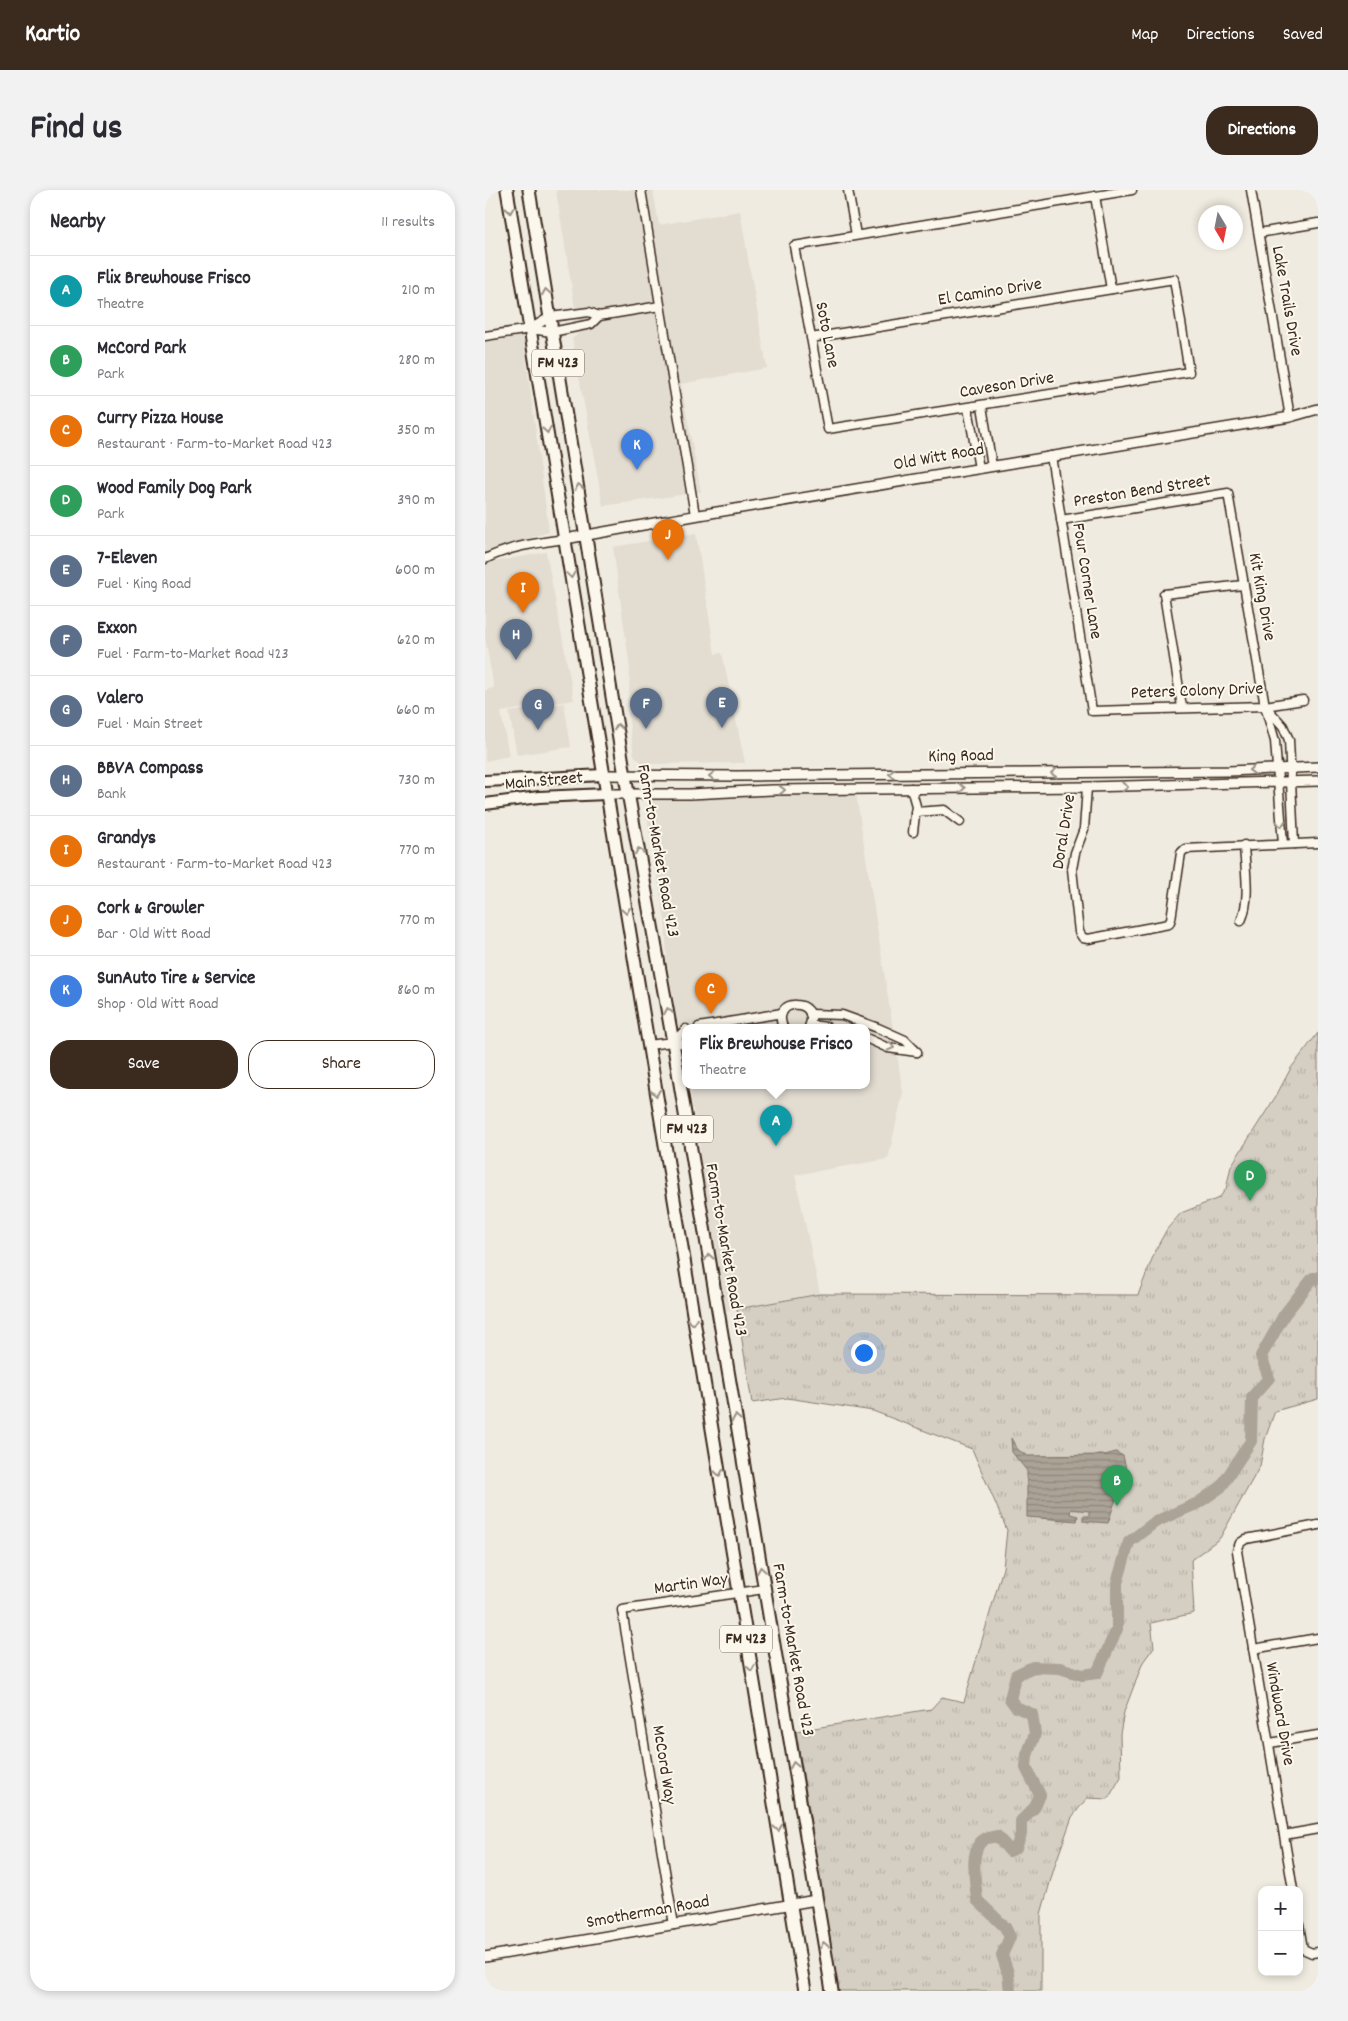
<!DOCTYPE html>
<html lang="en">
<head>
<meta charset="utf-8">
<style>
  body { margin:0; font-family:Dekko,sans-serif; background:#f2f2f3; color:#2b2b33 }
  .controls { position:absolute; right:15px; bottom:15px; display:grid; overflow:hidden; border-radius:10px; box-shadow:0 2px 8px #0003 }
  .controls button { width:45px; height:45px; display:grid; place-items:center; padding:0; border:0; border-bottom:1px solid #e1e1e2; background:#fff; color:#2b2b33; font:25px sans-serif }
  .compass { position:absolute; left:713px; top:15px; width:45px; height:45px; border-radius:50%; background:#fff; box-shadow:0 2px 8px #0003; rotate:170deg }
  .you { position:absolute; left:378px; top:1162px; width:18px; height:18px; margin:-12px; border:4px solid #fff; border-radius:50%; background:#1a73e8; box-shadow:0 0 0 8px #1a73e833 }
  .badge { display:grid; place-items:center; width:32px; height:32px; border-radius:50%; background:#3b2a1e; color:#fff; font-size:16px; font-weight:700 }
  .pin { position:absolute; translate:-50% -41px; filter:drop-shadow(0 1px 2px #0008) }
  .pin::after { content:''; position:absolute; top:26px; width:18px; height:15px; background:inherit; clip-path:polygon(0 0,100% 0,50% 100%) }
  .popup { position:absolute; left:197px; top:834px; width:188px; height:65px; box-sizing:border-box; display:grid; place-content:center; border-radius:10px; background:#fff; filter:drop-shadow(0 1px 4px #0005); font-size:16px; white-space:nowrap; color:#7c7c81 }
  .popup b { font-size:19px; color:#2b2b33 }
  .popup::after { content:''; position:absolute; left:50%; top:100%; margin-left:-10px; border:10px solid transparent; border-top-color:#fff }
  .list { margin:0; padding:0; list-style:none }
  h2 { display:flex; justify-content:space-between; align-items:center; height:65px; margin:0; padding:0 20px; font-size:21px }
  h2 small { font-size:16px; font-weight:400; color:#7c7c81 }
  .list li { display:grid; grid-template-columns:32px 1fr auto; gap:15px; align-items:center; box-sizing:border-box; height:70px; padding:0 20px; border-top:1px solid #e1e1e2 }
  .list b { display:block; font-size:19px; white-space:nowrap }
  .list p { margin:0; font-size:16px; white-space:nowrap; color:#7c7c81 }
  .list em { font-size:16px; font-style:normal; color:#7c7c81 }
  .actions { display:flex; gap:10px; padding:15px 20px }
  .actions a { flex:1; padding:11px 0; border:1px solid #3b2a1e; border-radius:20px; text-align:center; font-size:18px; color:#3b2a1e }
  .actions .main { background:#3b2a1e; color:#fff }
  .map { position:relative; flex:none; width:833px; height:1801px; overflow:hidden; border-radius:20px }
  header { display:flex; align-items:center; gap:30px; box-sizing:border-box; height:70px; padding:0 25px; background:#3b2a1e; color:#fff }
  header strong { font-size:24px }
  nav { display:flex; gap:28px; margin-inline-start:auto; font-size:18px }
  .intro { display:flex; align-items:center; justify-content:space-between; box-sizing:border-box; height:120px; padding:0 30px }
  h1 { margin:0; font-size:35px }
  .button { padding:12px 22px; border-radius:20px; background:#3b2a1e; color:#fff; font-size:18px; font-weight:700 }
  main { display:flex; gap:30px; padding:0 30px }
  aside { flex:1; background:#fff; border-radius:20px; box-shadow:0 2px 8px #0003 }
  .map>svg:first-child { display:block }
</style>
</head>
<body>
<header>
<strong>Kartio</strong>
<nav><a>Map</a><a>Directions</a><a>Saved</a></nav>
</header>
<div class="intro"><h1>Find us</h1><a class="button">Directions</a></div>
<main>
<aside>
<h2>Nearby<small>11 results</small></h2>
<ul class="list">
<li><span class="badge" style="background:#0f9aa8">A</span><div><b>Flix Brewhouse Frisco</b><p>Theatre</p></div><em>210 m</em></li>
<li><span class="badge" style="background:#2e9e5b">B</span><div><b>McCord Park</b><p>Park</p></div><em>280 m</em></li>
<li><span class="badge" style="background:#e8710a">C</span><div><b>Curry Pizza House</b><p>Restaurant · Farm-to-Market Road 423</p></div><em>350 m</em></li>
<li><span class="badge" style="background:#2e9e5b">D</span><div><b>Wood Family Dog Park</b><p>Park</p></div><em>390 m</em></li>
<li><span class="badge" style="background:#5c6f8a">E</span><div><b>7-Eleven</b><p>Fuel · King Road</p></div><em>600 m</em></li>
<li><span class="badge" style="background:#5c6f8a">F</span><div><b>Exxon</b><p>Fuel · Farm-to-Market Road 423</p></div><em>620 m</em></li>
<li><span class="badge" style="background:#5c6f8a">G</span><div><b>Valero</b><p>Fuel · Main Street</p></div><em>660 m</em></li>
<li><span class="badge" style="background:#5c6f8a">H</span><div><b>BBVA Compass</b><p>Bank</p></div><em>730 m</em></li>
<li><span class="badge" style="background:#e8710a">I</span><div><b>Grandys</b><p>Restaurant · Farm-to-Market Road 423</p></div><em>770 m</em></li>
<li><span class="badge" style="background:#e8710a">J</span><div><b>Cork &amp; Growler</b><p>Bar · Old Witt Road</p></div><em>770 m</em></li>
<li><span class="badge" style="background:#3f7fe0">K</span><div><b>SunAuto Tire &amp; Service</b><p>Shop · Old Witt Road</p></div><em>860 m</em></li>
</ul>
<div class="actions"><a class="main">Save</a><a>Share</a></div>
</aside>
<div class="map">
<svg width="833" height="1801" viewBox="0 0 833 1801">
  <defs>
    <pattern id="grass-tufts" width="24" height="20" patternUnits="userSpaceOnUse" patternTransform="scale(1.25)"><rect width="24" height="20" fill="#d5cec3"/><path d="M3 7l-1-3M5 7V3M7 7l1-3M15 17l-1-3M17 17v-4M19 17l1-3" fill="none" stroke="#b8b1a7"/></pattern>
    <pattern id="water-rules" width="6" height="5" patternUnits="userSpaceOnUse" patternTransform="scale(1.25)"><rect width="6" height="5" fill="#aca397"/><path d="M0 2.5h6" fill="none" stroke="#8d857b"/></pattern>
  </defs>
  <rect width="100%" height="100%" fill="#f0ebe0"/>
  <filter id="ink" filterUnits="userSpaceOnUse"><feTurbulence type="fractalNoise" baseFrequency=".02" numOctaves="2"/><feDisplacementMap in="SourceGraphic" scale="10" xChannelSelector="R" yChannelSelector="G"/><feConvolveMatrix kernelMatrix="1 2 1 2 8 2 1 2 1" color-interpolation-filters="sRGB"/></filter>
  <g filter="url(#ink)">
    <g fill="#e2dcd1">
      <path d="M71,0H168L174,35L255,21L282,178L196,194L216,302L118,316L87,149L94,143Z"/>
      <path d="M38,145L64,342L19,356L0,373V152Z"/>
      <path d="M211,343L230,464L237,463L260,573L158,574L149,565L143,524L145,479L128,357Z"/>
      <path d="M61,362L89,510L16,522L24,566L0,571V500L9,498L0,447V376L3,373Z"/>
      <path d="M79,513L86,557L32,565L24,522Z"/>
      <path d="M371,603L418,903L403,969L310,985L335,1104L238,1121L216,986L215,959L204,895H381V837H201V871L192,829L182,770L180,730L162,626V615L165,610L170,608Z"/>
    </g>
    <path fill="url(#grass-tufts)" stroke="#887c70" d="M833,843V1209L790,1221L780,1249L775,1276L735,1348L706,1370L709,1423L666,1433L669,1457L658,1472L639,1522L635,1544L636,1587L623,1609L602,1608L587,1627L570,1675L556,1724V1801H353L311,1541L446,1519L457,1507L479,1512L518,1378L522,1340L487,1259L388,1221L302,1208L267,1213L252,1119L335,1104L653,1105L671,1059L682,1039L696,1023L734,1008L741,999L746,976L791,906L806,878Z"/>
    <path fill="url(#water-rules)" stroke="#7f7367" d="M526,1248L532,1259L542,1266L620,1265L631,1262L638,1266L641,1278L623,1333L598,1331V1326H604V1321L586,1319L585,1324L593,1326L592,1331L542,1327V1281L527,1262Z"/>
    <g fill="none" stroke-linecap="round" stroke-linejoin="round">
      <path stroke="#aca397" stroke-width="12" d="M525,1801L523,1783L517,1765L525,1747L520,1737L492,1710C491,1694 483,1657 500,1649C504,1647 509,1647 512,1646L525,1661L531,1658L536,1644V1631L550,1617L555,1605L541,1578L542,1565L550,1544L547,1524L531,1517L525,1509L531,1485L548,1477L575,1478L597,1485L612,1483L632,1439V1393L644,1352L670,1332L713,1313L736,1297L766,1251L767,1207L784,1188L776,1166L799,1125L828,1088H833"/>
      <defs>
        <g id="minor">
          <path d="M156,0L210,325"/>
          <path d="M363,0L371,45"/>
          <path d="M766,0L805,227"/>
          <path d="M610,6L626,99"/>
          <path d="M774,43L833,33"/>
          <path d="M45,139L65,127L104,122L114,126L175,116"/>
          <path d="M0,146L45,139L67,142L106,134L114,126"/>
          <path d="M326,148L689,89L704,182L343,239L309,56L647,0"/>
          <path d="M497,216L507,276"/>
          <path d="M483,218L494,278"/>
          <path d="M566,266L607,521L780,516L818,510"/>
          <path d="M576,330L743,303L780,516"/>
          <path d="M0,369C26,356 52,353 80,349"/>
          <path d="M697,517L679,404L758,395"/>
          <path d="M602,597L599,639L590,663L587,679L594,742L598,748L603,749L684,734L686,729L696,663L700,659L833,653"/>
          <path d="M426,598L431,616L428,642"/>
          <path d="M430,622L459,620L475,632"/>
          <path d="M798,654L790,551L780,516L798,536L804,550L809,654"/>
          <path d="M756,731C766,709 760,679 759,655"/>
          <path d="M325,824L357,825L393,838L420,850L432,862"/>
          <path d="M325,835L342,837"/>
          <path d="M214,837L297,823"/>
          <path d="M298,837C285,807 337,808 324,837"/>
          <path d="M381,848L403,858L432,862"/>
          <path d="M188,852L201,839"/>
          <path d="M163,855L188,852L201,854"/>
          <path d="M768,1459L833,1448"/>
          <path d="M785,1553L833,1545"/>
          <path d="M799,1645L833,1639"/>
          <path d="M808,1700L752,1361L755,1353L761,1349L833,1335"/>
          <path d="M189,1735L137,1420L279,1399"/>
          <path d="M814,1735L818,1759L827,1763L833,1762"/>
        </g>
        <g id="tertiary">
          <path d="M80,349L214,325L805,227L833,219"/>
          <path d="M118,585L252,586L744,581L833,577"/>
          <path d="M121,604H205L287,600L602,597L833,591"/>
          <path d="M0,1767L331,1710"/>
        </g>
        <g id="secondary">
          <path d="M0,591L118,585"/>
          <path d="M0,614L54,607L121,604"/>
        </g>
        <g id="primary">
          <path d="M22,0L320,1801"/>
          <path d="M44,0L140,586L188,852L347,1801"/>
        </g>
      </defs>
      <use href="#minor" stroke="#3b2a1e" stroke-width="11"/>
      <use href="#tertiary" stroke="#3b2a1e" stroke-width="12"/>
      <use href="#secondary" stroke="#3b2a1e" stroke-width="14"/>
      <use href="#primary" stroke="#3b2a1e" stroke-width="15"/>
      <use href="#minor" stroke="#fbf7ec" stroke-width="8"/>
      <use href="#tertiary" stroke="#fbf7ec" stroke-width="9"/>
      <use href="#secondary" stroke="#fbf7ec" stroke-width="10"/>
      <use href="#primary" stroke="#fbf7ec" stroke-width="11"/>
    </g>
    <defs><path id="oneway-chevron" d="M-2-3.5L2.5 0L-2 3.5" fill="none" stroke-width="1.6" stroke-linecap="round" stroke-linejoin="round" transform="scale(1.25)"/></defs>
    <g stroke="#9b9085">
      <use href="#oneway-chevron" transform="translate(25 20) rotate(81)"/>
      <use href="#oneway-chevron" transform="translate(61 102) rotate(-99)"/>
      <use href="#oneway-chevron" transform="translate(62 240) rotate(81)"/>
      <use href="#oneway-chevron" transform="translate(94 297) rotate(-100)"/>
      <use href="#oneway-chevron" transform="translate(86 385) rotate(82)"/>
      <use href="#oneway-chevron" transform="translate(133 537) rotate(-99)"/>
      <use href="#oneway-chevron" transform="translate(767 580) rotate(178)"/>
      <use href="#oneway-chevron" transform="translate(569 583) rotate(-180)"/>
      <use href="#oneway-chevron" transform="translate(407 584) rotate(179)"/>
      <use href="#oneway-chevron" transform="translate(227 586) rotate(-179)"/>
      <use href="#oneway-chevron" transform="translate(640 597) rotate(-1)"/>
      <use href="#oneway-chevron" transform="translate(477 598) rotate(-1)"/>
      <use href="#oneway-chevron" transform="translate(297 600) rotate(-1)"/>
      <use href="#oneway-chevron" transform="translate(796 634) rotate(85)"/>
      <use href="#oneway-chevron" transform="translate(154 661) rotate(-100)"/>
      <use href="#oneway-chevron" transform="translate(141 721) rotate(80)"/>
      <use href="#oneway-chevron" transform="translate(183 821) rotate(-100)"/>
      <use href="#oneway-chevron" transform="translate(406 857) rotate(14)"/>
      <use href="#oneway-chevron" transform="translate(171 903) rotate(81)"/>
      <use href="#oneway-chevron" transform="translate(224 1067) rotate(-100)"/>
      <use href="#oneway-chevron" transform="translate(208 1132) rotate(81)"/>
      <use href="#oneway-chevron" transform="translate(251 1228) rotate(-100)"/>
      <use href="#oneway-chevron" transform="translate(234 1283) rotate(81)"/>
      <use href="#oneway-chevron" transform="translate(276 1380) rotate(-99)"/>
      <use href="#oneway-chevron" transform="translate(266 1478) rotate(80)"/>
      <use href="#oneway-chevron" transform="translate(309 1575) rotate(-100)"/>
      <use href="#oneway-chevron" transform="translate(293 1638) rotate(81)"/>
      <use href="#oneway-chevron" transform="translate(339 1755) rotate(-100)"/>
    </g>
  </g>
  <g text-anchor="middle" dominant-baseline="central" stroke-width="4" stroke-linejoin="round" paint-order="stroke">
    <g fill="#fbf7ec" stroke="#75685c" stroke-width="1">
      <rect x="47" y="159.5" width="52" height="27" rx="4"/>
      <rect x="176" y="925.5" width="52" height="27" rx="4"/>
      <rect x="235" y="1435.5" width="52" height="27" rx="4"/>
    </g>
    <g font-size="16" font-weight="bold" fill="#3b2a1e">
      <text x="73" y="173">FM 423</text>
      <text x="202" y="939">FM 423</text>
      <text x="261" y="1449">FM 423</text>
    </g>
    <g font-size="18" fill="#3b2a1e" stroke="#fbf7ec">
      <text transform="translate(505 103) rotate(-9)">El Camino Drive</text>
      <text transform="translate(801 111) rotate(80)">Lake Trails Drive</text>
      <text transform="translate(341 145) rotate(79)">Soto Lane</text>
      <text transform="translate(522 196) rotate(-9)">Caveson Drive</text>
      <text transform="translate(454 268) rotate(-10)">Old Witt Road</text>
      <text transform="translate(657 302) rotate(-9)">Preston Bend Street</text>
      <text transform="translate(601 391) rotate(81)">Four Corner Lane</text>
      <text transform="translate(776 407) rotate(80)">Kit King Drive</text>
      <text transform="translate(712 502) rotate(-2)">Peters Colony Drive</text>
      <text transform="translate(476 567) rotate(-1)">King Road</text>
      <text transform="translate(59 592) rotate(-5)">Main Street</text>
      <text transform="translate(580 642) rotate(-81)">Doral Drive</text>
      <text transform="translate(172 661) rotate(80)">Farm-to-Market Road 423</text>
      <text transform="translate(240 1060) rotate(80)">Farm-to-Market Road 423</text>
      <text transform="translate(206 1395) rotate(-8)">Martin Way</text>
      <text transform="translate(307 1460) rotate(80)">Farm-to-Market Road 423</text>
      <text transform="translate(794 1524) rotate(80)">Windward Drive</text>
      <text transform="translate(178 1575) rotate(81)">McCord Way</text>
      <text transform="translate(163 1723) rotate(-10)">Smotherman Road</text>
    </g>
  </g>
</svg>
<div class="controls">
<button>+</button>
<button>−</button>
</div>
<svg class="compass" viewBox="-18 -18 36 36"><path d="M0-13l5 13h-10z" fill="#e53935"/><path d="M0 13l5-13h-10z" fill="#7c7c81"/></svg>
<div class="you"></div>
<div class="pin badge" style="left:291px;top:956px;background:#0f9aa8">A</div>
<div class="popup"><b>Flix Brewhouse Frisco</b>Theatre</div>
<div class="pin badge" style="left:632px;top:1316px;background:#2e9e5b">B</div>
<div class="pin badge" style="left:226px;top:824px;background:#e8710a">C</div>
<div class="pin badge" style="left:765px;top:1011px;background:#2e9e5b">D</div>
<div class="pin badge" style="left:237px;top:538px;background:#5c6f8a">E</div>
<div class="pin badge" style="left:161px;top:539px;background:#5c6f8a">F</div>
<div class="pin badge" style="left:53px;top:540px;background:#5c6f8a">G</div>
<div class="pin badge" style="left:31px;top:470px;background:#5c6f8a">H</div>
<div class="pin badge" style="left:38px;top:423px;background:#e8710a">I</div>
<div class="pin badge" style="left:183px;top:370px;background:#e8710a">J</div>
<div class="pin badge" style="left:152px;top:280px;background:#3f7fe0">K</div>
</div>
</main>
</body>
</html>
